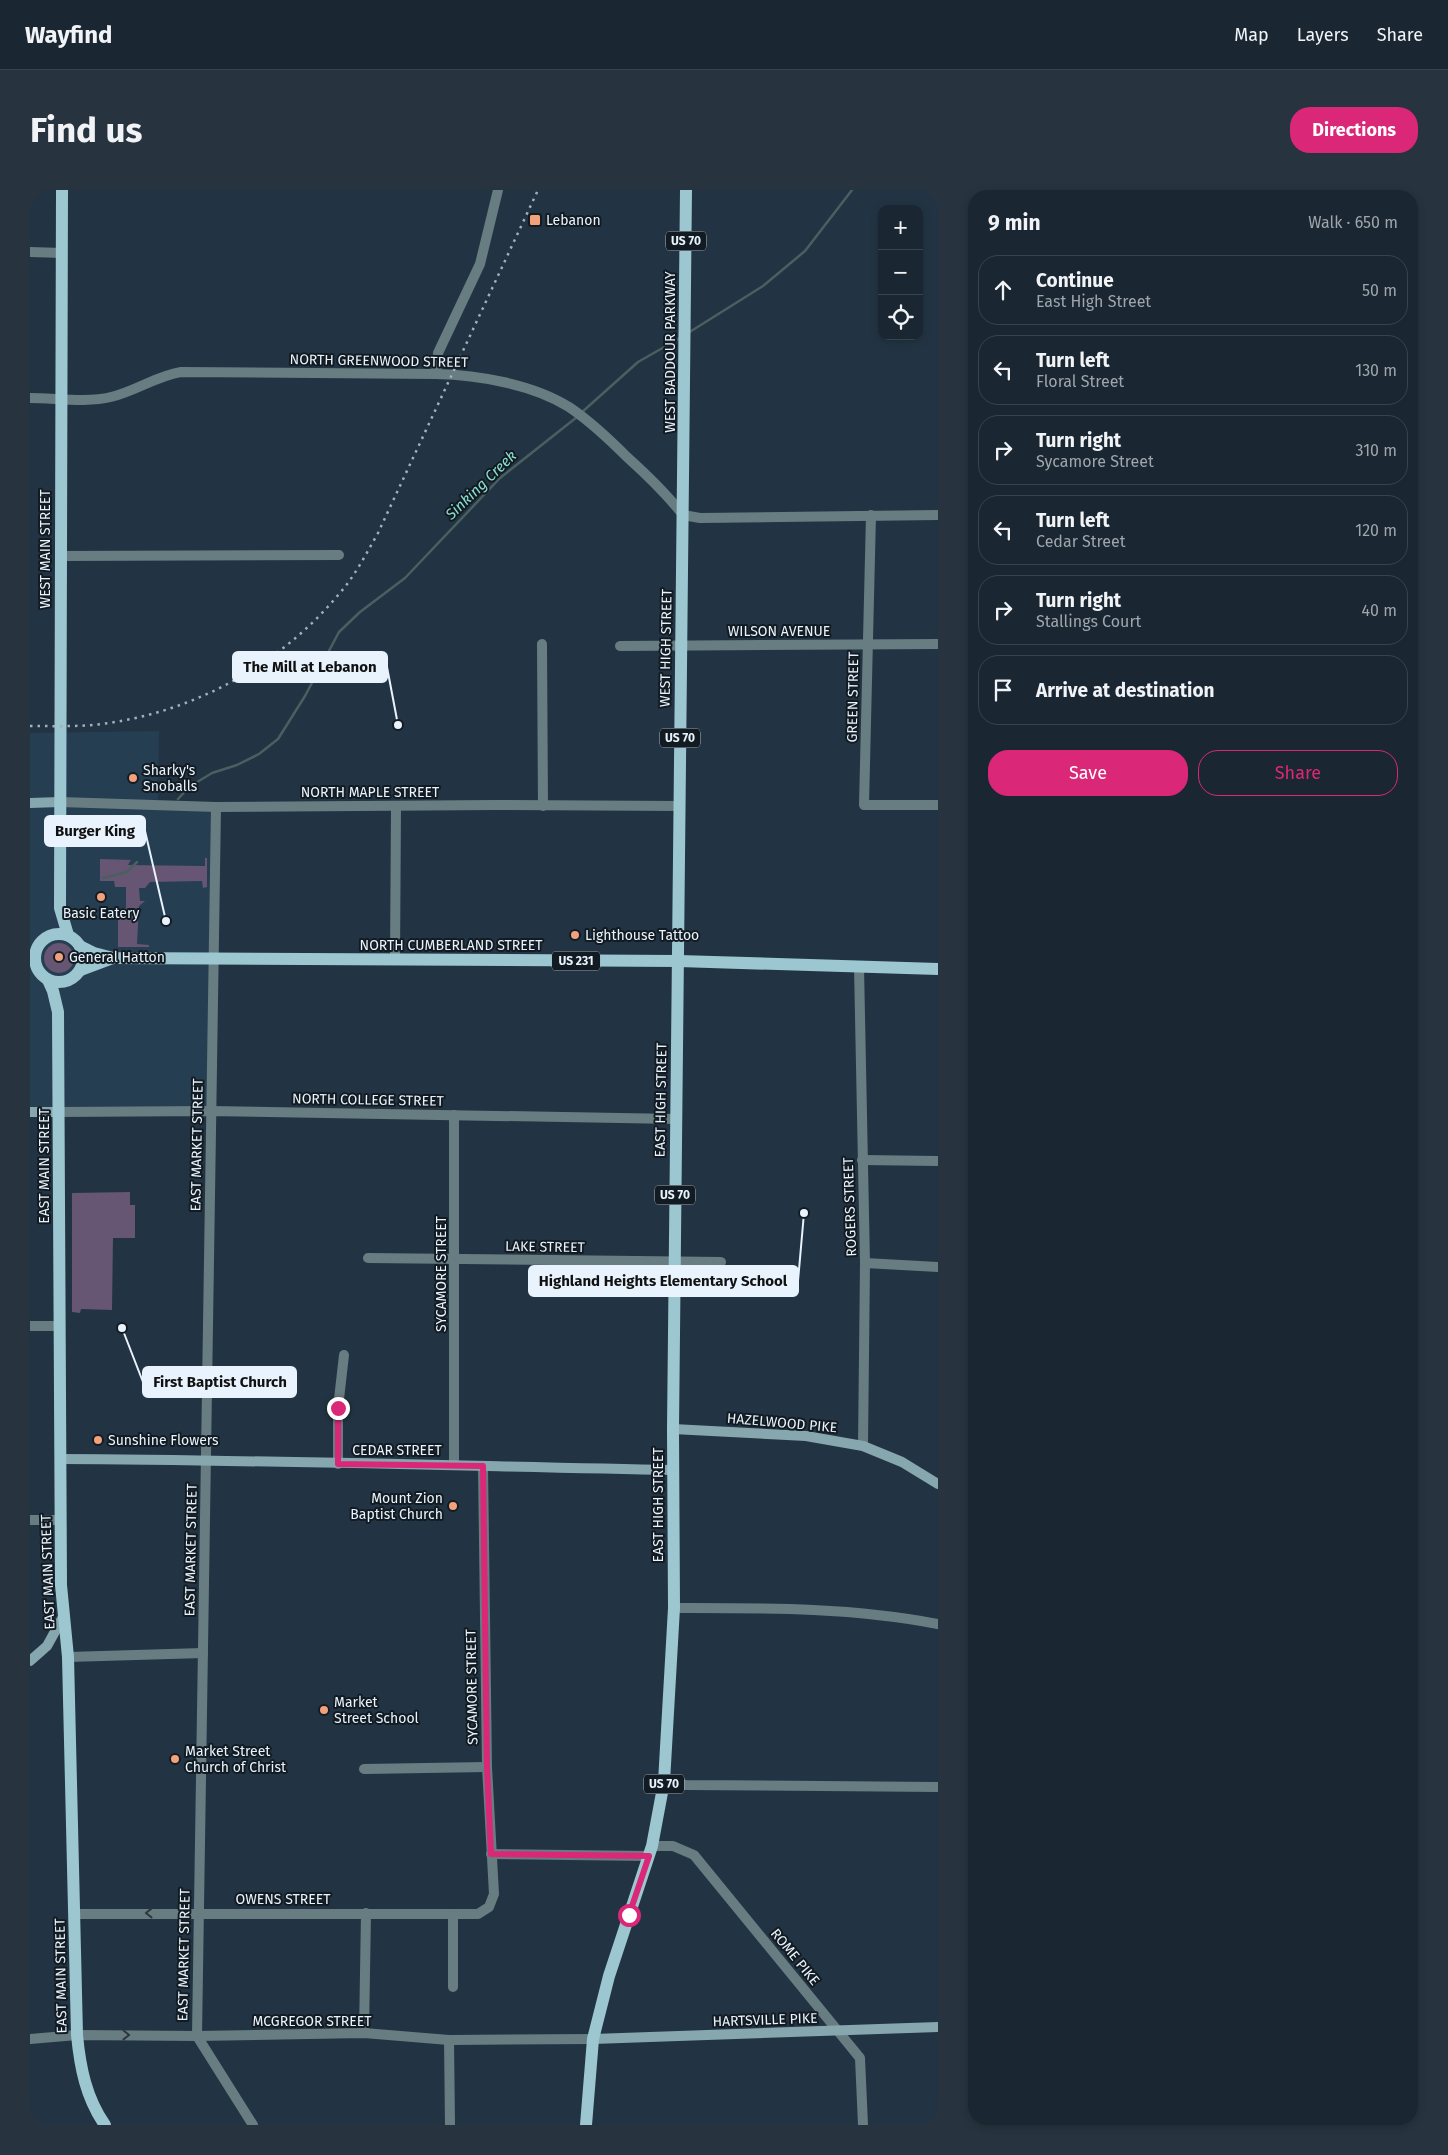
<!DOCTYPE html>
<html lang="en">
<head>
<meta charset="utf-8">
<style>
  body { margin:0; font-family:"Fira Sans",sans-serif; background:#27333e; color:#f1f3f6 }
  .controls { position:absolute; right:15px; top:15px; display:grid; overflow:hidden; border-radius:10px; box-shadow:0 2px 8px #0003 }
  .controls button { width:45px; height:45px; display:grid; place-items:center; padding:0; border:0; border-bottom:1px solid #38444d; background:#1a2732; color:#f1f3f6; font:25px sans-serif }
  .stop { position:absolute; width:15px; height:15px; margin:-11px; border:4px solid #db2777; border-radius:50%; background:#fff }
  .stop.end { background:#db2777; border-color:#fff; box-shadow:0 1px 5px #0008 }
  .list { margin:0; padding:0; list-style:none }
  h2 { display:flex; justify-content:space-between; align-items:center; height:65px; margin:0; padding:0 20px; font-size:21px }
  h2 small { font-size:16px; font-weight:400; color:#9fa5ac }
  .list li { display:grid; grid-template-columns:32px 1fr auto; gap:15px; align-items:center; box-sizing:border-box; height:70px; margin:0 10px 10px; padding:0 10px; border:1px solid #38444d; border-radius:20px }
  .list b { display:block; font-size:19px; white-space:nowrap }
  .list p { margin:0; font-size:16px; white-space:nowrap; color:#9fa5ac }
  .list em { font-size:16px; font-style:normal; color:#9fa5ac }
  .actions { display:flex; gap:10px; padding:15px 20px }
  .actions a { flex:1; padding:11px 0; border:1px solid #db2777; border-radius:20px; text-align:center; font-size:18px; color:#db2777 }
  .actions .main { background:#db2777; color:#fff }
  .icon { flex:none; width:28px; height:28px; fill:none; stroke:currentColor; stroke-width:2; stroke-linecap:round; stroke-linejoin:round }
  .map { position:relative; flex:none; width:908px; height:1935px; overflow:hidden; border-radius:20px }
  header { display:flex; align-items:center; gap:30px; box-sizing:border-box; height:70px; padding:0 25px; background:#1a2732; border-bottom:1px solid #38444d }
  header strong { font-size:24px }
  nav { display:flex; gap:28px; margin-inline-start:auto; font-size:18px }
  .intro { display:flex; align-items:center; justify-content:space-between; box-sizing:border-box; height:120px; padding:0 30px }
  h1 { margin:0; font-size:35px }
  .button { padding:12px 22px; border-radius:20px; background:#db2777; color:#fff; font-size:18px; font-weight:700 }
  main { display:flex; gap:30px; padding:0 30px }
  aside { flex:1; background:#1a2732; border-radius:20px; box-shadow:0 2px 8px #0003 }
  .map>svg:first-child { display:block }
</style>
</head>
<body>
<header>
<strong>Wayfind</strong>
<nav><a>Map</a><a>Layers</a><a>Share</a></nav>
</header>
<div class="intro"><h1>Find us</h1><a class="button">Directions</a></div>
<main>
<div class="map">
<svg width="908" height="1935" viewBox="0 0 908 1935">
  <rect width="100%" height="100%" fill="#223443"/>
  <path fill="#263e52" d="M129,541L128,615L186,617L180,921L0,922V543Z"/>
  <g fill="#665573">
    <path d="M175,668H177V697L173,698L172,691L120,692L115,698H109L110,711H115L109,716L107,754L119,755V757H88V719L96,718V697H85L84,691H70V669L101,670L98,675L175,676Z"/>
    <circle cx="29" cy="768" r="15"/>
    <path d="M100,1002V1015H105V1048H83L82,1120L51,1119L50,1123L42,1122V1003Z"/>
  </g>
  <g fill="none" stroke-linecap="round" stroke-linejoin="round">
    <g stroke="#4a5f60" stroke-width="2.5">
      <path d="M658,143L733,96L775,61L822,0"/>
      <path d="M551,223L608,172L650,148"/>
      <path d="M148,609L159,597L182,583L207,575L229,564L248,549L275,506L309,442L330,422L375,388L470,288L547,227"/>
      <path d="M73,688L97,682L107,672"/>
    </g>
    <g stroke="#687d81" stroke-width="10">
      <path d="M0,62L32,63"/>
      <path d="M406,184L408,163L450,74L468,0"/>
      <path d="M0,208C26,208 56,213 81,207C106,201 126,186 151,182L406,184C448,185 502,194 539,217C560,231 579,249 597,267C617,285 636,303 653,325L670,328L908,325"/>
      <path d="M841,325L834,615H908"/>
      <path d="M31,366L309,365"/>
      <path d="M512,454L513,616"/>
      <path d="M590,456L908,454"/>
      <path d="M30,612L186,617L465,615L650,616"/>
      <path d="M186,617L167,1846L223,1935"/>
      <path d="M365,769L366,616"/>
      <path d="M829,777L835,1073L833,1256"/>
      <path d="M29,922L180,921L646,929"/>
      <path d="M832,970L908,971"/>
      <path d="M338,1068L691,1072"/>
      <path d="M835,1073L908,1077"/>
      <path d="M0,1136H29"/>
      <path d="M308,1274V1218L314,1165"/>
      <path d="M424,1274V925"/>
      <path d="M0,1330H30"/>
      <path d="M644,1418C732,1418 821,1417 908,1434"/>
      <path d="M38,1467L173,1463"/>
      <path d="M334,1579L457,1577"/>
      <path d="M634,1592L656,1595L908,1597"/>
      <path d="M622,1656H643L664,1665L830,1868L833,1935"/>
      <path d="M461,1664L619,1666"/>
      <path d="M45,1724H448L459,1717L464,1704L457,1577L453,1276"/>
      <path d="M423,1724V1797"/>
      <path d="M334,1843L336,1723"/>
      <path d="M0,1849L47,1845L167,1846L334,1843L419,1850L563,1849"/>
      <path d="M419,1850L420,1935"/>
    </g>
    <g stroke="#86a7ae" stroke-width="10">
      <path d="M0,613L30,612"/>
      <path d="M0,922H29"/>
      <path d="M643,1239L776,1246L833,1256L872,1272L908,1294"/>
      <path d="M30,1269C234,1270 439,1276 643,1280"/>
      <path d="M0,1471L17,1456L33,1427"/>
      <path d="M563,1849L908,1837"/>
    </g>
    <g stroke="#9cc7d1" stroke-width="12">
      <path d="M32,0L30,718L38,745"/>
      <circle cx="29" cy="768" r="24"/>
      <path d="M50,756L64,763L83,768L649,771L908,779"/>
      <path d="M51,780L83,768"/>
      <path d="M18,790L23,801L28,822L31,1395L38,1467L47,1845C50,1877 56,1908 75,1935"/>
      <path d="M556,1935L563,1849L579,1786L622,1656L634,1592L644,1418L643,1239L656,0"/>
    </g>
    <path stroke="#a2b0bb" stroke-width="2.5" stroke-dasharray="2.5 5" stroke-linecap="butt" d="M0,536C24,536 48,537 72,534C164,522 250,475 309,404C325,386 336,364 348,343L508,0"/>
  </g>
  <defs><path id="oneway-chevron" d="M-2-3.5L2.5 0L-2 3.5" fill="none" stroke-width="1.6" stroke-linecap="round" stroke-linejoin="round" transform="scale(1.25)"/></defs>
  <g stroke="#2d383e">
    <use href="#oneway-chevron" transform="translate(119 1723) rotate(180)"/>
    <use href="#oneway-chevron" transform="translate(96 1845) rotate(1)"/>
  </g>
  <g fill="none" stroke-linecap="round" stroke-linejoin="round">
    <path stroke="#db2777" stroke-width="6" d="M308,1218V1274L453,1276L457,1577L461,1664L619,1666L599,1725"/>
  </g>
  <g fill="#f1a17c" stroke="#131b22" stroke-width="2">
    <rect x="499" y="24" width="12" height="12" rx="2.5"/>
    <circle cx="103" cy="588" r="5"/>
    <circle cx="71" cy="707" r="5"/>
    <circle cx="545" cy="745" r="5"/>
    <circle cx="29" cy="767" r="5"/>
    <circle cx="68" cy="1250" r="5"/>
    <circle cx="423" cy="1316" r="5"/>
    <circle cx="294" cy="1520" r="5"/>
    <circle cx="145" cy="1569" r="5"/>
  </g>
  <g text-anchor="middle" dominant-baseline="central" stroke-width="4" stroke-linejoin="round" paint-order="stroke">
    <g fill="#131b22" stroke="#a8b2bb" stroke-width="1">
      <rect x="636" y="41.5" width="40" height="19" rx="4"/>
      <rect x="630" y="538.5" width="40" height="19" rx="4"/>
      <rect x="522" y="761.5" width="48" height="19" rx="4"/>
      <rect x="625" y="995.5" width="40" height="19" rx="4"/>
      <rect x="614" y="1584.5" width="40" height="19" rx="4"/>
    </g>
    <g font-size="12" font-weight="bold" fill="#e8f3fd">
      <text x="656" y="51">US 70</text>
      <text x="650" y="548">US 70</text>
      <text x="546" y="771">US 231</text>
      <text x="645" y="1005">US 70</text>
      <text x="634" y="1594">US 70</text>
    </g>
    <g font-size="14" fill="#e8f3fd" stroke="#131b22" text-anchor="start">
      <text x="516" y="30">Lebanon</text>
      <text x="113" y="580">Sharky's<tspan x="113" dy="16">Snoballs</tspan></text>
      <text x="71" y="723" text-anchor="middle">Basic Eatery</text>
      <text x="555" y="745">Lighthouse Tattoo</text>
      <text x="39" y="767">General Hatton</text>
      <text x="78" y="1250">Sunshine Flowers</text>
      <text x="413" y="1308" text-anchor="end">Mount Zion<tspan x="413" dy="16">Baptist Church</tspan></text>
      <text x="304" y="1512">Market<tspan x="304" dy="16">Street School</tspan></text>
      <text x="155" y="1561">Market Street<tspan x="155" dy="16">Church of Christ</tspan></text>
    </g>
    <g font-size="14" fill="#e8f3fd" stroke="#131b22">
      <text transform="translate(640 162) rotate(-90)">WEST BADDOUR PARKWAY</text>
      <text transform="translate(349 171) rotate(1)">NORTH GREENWOOD STREET</text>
      <text transform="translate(15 359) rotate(-90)">WEST MAIN STREET</text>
      <text x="749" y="441">WILSON AVENUE</text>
      <text transform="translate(636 458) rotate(-89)">WEST HIGH STREET</text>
      <text transform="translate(823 507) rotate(-89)">GREEN STREET</text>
      <text x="340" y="602">NORTH MAPLE STREET</text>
      <text x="421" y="755">NORTH CUMBERLAND STREET</text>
      <text transform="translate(338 910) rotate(1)">NORTH COLLEGE STREET</text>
      <text transform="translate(631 910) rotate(-89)">EAST HIGH STREET</text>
      <text transform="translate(167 955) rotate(-89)">EAST MARKET STREET</text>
      <text transform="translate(14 976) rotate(-90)">EAST MAIN STREET</text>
      <text transform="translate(820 1017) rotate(-92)">ROGERS STREET</text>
      <text transform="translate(515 1057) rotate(1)">LAKE STREET</text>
      <text transform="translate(411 1084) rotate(-90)">SYCAMORE STREET</text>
      <text transform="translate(752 1233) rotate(5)">HAZELWOOD PIKE</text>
      <text x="367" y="1260">CEDAR STREET</text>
      <text transform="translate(628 1315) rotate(-90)">EAST HIGH STREET</text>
      <text transform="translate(161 1360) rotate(-89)">EAST MARKET STREET</text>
      <text transform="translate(18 1382) rotate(-92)">EAST MAIN STREET</text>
      <text transform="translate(442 1497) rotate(-91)">SYCAMORE STREET</text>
      <text x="253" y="1709">OWENS STREET</text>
      <text transform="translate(154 1765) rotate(-89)">EAST MARKET STREET</text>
      <text transform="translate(765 1767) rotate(51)">ROME PIKE</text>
      <text transform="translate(31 1786) rotate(-91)">EAST MAIN STREET</text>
      <text transform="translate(735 1830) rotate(-2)">HARTSVILLE PIKE</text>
      <text x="282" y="1831">MCGREGOR STREET</text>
    </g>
    <g font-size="15" font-style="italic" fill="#8adecf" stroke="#131b22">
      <text transform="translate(451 295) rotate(-44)">Sinking Creek</text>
    </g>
  </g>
  <path fill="none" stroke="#e8f3fd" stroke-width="2" d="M368 535L357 477M136 731L115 641M774 1023L768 1091M92 1138L113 1192"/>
  <g fill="#e8f3fd" stroke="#131b22" stroke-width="2">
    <circle cx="368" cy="535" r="5"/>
    <circle cx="136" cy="731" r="5"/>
    <circle cx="774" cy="1023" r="5"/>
    <circle cx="92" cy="1138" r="5"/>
  </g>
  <g fill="#e8f3fd" stroke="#e8f3fd" stroke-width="2">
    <rect x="203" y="462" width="154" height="30" rx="5"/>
    <rect x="15" y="626" width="100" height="30" rx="5"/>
    <rect x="499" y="1076" width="269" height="30" rx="5"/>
    <rect x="113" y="1177" width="153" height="30" rx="5"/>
  </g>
  <g font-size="15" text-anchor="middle" font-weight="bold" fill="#111">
    <text x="280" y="482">The Mill at Lebanon</text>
    <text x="65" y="646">Burger King</text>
    <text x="633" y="1096">Highland Heights Elementary School</text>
    <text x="190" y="1197">First Baptist Church</text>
  </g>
</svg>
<div class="controls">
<button>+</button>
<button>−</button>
<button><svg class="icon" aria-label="locate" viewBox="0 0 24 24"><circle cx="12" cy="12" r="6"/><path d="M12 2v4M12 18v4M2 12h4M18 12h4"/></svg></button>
</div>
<div class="stop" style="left:599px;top:1725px"></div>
<div class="stop end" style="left:308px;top:1218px"></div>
</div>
<aside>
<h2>9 min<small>Walk · 650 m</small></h2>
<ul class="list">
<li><svg class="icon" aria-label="ahead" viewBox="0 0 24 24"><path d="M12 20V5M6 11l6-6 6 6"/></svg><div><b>Continue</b><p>East High Street</p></div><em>50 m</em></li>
<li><svg class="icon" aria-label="left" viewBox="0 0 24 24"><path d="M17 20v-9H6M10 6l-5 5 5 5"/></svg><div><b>Turn left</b><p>Floral Street</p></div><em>130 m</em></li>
<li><svg class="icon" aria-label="right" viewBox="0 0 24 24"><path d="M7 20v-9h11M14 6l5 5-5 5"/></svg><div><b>Turn right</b><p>Sycamore Street</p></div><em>310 m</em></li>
<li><svg class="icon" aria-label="left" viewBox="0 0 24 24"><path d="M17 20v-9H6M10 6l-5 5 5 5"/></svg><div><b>Turn left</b><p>Cedar Street</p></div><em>120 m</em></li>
<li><svg class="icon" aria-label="right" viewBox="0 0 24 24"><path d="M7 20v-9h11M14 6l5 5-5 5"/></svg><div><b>Turn right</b><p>Stallings Court</p></div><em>40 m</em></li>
<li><svg class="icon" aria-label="arrive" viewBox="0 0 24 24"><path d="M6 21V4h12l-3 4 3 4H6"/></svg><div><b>Arrive at destination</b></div></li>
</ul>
<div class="actions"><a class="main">Save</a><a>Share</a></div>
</aside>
</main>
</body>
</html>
